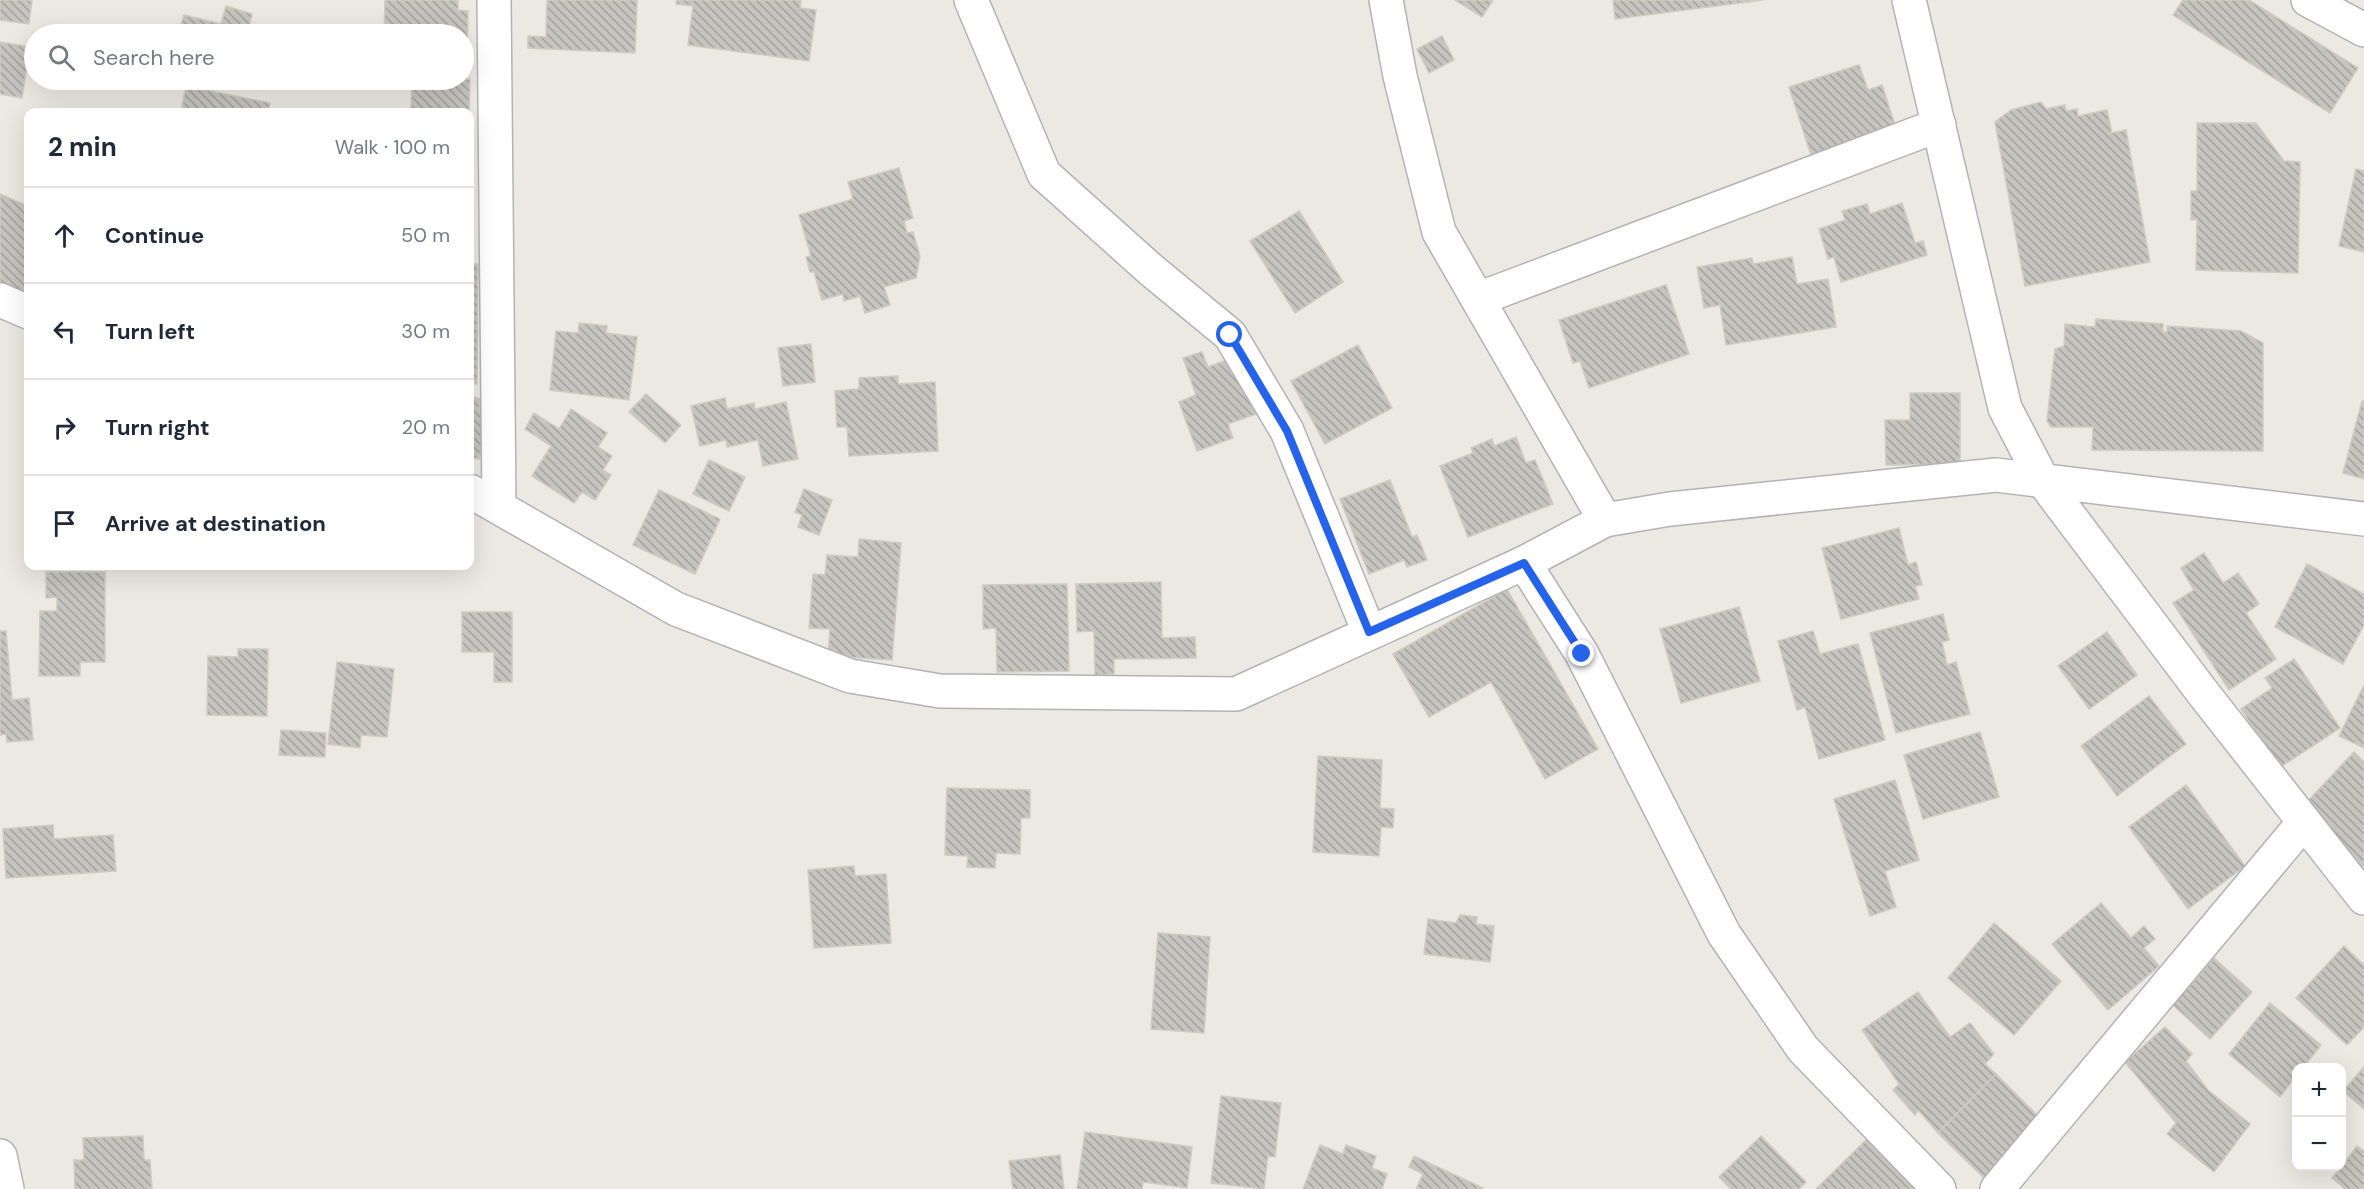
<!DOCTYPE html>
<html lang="en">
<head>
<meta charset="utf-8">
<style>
  body { margin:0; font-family:"DM Sans",sans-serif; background:#f2f2f3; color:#1f2937 }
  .controls { position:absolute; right:18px; bottom:18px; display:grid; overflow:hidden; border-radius:12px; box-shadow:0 6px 24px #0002 }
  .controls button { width:54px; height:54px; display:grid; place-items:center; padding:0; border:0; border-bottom:2px solid #e0e1e3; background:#fff; color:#1f2937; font:30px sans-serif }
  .stop { position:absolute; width:18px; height:18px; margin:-14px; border:4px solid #2563eb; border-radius:50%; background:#fff }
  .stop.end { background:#2563eb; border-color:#fff; box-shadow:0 2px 6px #0008 }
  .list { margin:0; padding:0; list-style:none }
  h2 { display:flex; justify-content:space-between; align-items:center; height:78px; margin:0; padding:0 24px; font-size:26px }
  h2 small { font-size:20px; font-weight:400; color:#747a83 }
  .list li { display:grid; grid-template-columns:39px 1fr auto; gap:18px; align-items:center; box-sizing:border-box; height:96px; padding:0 24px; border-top:2px solid #e0e1e3 }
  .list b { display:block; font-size:22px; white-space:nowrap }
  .list em { font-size:20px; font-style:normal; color:#747a83 }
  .icon { flex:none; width:33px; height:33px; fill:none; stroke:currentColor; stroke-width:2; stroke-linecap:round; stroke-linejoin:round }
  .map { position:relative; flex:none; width:2364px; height:1189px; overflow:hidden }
  .search { position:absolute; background:#fff; box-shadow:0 6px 24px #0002; left:24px; top:24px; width:450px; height:66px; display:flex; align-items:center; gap:15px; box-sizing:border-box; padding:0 21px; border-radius:33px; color:#747a83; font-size:22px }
  .panel { position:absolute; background:#fff; box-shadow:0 6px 24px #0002; left:24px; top:108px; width:450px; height:462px; border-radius:12px }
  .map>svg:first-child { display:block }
</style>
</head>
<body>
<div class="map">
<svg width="2364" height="1189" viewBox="0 0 2364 1189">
  <defs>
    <pattern id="building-back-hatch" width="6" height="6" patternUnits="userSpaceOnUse" patternTransform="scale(1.5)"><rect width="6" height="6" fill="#c6c4be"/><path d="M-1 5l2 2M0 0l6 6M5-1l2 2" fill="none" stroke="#a4a29e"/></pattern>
  </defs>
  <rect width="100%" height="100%" fill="#ebe9e1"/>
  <g fill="url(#building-back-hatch)" stroke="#cfcbc0" stroke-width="1.5">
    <path d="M0,0H32L29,24L0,20Z"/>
    <path d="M385,0H458V10L468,11L467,64H464V34H384Z"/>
    <path d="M547,0H637L635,53L528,48V36L546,37Z"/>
    <path d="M677,0H801L800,8L816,10L809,61L688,45L693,6L676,4Z"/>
    <path d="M1455,0H1493L1482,17Z"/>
    <path d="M1613,0H1763L1615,19Z"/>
    <path d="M2183,0H2249L2358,68L2330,113L2173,15Z"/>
    <path d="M226,6L252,14L248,31L264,34H178L184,15L221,24Z"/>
    <path d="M1442,36L1454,60L1429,73L1417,49Z"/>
    <path d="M0,42L30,47L22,98L0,94Z"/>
    <path d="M1859,65L1868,90L1882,85L1896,128L1811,155L1789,87Z"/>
    <path d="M470,79L469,112H397V111H411L412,80Z"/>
    <path d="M217,80H262L259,90Z"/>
    <path d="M186,86L270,103L268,112H181Z"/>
    <path d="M2041,102L2046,109L2065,105L2066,111L2077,109L2078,116L2107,110L2112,133L2126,130L2150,262L2025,286L1995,122L2011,110Z"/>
    <path d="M2197,123H2256L2284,161L2300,162L2298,273L2196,270L2197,219L2191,220V191H2197Z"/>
    <path d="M899,168L913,218L904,221L907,233L913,232L920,256L916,278L884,287L890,305L865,313L860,296L844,301L843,294L822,300L814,272H810L806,257L811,256L799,215L853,199L848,182Z"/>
    <path d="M2356,169L2364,171V252L2339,246Z"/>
    <path d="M0,194L28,206V290L26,296L0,285Z"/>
    <path d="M1902,203L1915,243L1923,241L1927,255L1841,282L1834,257L1828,259L1819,229L1845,220L1842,211L1867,204L1870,214Z"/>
    <path d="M1299,211L1343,282L1295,313L1250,241Z"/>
    <path d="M1792,257L1797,284L1828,279L1836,327L1726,345L1720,305L1704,308L1697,267L1752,258L1753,264Z"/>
    <path d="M470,264H478L477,384L470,383Z"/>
    <path d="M1666,285L1689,354L1589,388L1580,361L1573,363L1559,320Z"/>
    <path d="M2096,319L2163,324V332H2167V326L2241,331L2263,343V451L2092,450L2093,427H2051L2047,421L2055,349L2064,346L2065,324L2095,327Z"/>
    <path d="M579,323L607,326L606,333L637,337L629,400L550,390L556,331L578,333Z"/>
    <path d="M811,344L815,382L783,386L778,348Z"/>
    <path d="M1358,345L1392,408L1325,444L1291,381Z"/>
    <path d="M1202,352L1208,367L1235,357L1256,414L1228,424L1233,438L1197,451L1179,402L1196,395L1183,358Z"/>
    <path d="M898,376V384L935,382L938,451L849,456L847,427H837L835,391L859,389V378Z"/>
    <path d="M1910,393H1960V464L1886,465L1885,420H1910Z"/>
    <path d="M646,394L681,425L665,443L629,412Z"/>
    <path d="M470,396L481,399L479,409L490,412L479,459L470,457Z"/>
    <path d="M725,398L727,409L754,403L755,409L786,402L798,459L763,466L758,440L727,447L726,440L700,446L691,406Z"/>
    <path d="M2362,401H2364V479L2343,473Z"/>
    <path d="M571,409L607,433L598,447L612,456L603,470L611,475L595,500L582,492L574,503L532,476L551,446L525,429L534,413L559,429Z"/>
    <path d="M1516,437L1526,463L1535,460L1553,504L1468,537L1440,466L1473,453L1471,448L1492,439L1494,446Z"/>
    <path d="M709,460L745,477L729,511L693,494Z"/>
    <path d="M1390,480L1412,537L1417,535L1427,560L1407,567L1404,560L1369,574L1340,499Z"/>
    <path d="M804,489L832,500L819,535L798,527L802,515L795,512Z"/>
    <path d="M659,490L720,519L695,574L633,545Z"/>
    <path d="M1899,528L1908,565L1916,562L1922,585L1915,586L1919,599L1841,619L1822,548Z"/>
    <path d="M859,539L901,543L892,660L828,656L830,629L809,628L813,574L825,575L827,555L858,557Z"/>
    <path d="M2204,553L2223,583L2238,573L2259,604L2246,613L2276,659L2229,690L2173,603L2194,590L2181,568Z"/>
    <path d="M2307,564L2364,594V625L2343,664L2275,627Z"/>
    <path d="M46,572H105V662H80V676H39L40,611H57V597L46,598Z"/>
    <path d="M1161,582L1162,638L1195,637L1196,658L1114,659V674L1095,675L1094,631L1077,632L1076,584Z"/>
    <path d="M1067,584L1069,671L997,672L996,628L983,629V585Z"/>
    <path d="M1507,589L1598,749L1545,779L1491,682L1429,717L1393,654Z"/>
    <path d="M1739,607L1760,681L1681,703L1660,629Z"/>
    <path d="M462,612H512V682H494V652H462Z"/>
    <path d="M1943,614L1949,640L1942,642L1947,665L1956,662L1970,714L1896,733L1870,633Z"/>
    <path d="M0,631H6L12,700L29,698L33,740L7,742L6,734L0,735Z"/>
    <path d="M1813,631L1820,654L1858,644L1885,740L1819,759L1805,707L1797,710L1778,641Z"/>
    <path d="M2107,632L2137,675L2089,709L2058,666Z"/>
    <path d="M238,649H268L267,716L207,715L208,656L238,657Z"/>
    <path d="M2294,659L2340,728L2279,768L2241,709L2272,688L2265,678Z"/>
    <path d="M337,662L394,669L387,737L361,735L360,748L328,744Z"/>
    <path d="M2364,685V748L2339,736Z"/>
    <path d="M2149,696L2186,744L2117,796L2081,746Z"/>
    <path d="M281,730L326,733L325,757L279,755Z"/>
    <path d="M1980,732L1999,797L1923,819L1904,755Z"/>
    <path d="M2354,752L2364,762V865L2356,872L2304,805Z"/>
    <path d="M1318,756L1382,760L1380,808L1394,809L1393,828L1381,827L1379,856L1313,852Z"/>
    <path d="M1895,780L1919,860L1885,871L1896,907L1870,916L1834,799Z"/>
    <path d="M2186,785L2245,866L2188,909L2129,827Z"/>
    <path d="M947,788L1030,790V818H1021L1020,854L996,853L995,868L967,867L968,856L945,855Z"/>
    <path d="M53,825L54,839L113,835L116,871L6,878L3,829Z"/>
    <path d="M854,866L855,876L886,874L891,943L814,948L808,870Z"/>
    <path d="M2101,903L2131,938L2144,926L2155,939L2144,948L2159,966L2108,1010L2052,944Z"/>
    <path d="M1460,915L1477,917L1476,924L1494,926L1490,962L1424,954L1428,919L1456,923Z"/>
    <path d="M1994,923L2061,981L2014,1035L1948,978Z"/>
    <path d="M1158,933L1210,937L1204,1033L1151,1029Z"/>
    <path d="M2344,946L2364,965V1027L2347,1045L2296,998Z"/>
    <path d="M2214,958L2252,992L2210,1039L2173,1005Z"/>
    <path d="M1918,992L1950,1037L1970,1023L1994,1054L1985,1064L1996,1074L1938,1133L1918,1110L1915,1115L1893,1090L1899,1084L1862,1030Z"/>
    <path d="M2270,1003L2321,1045L2303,1068H2296V1076L2280,1097L2229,1054Z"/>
    <path d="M2165,1027L2192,1054L2186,1061L2208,1090L2250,1124L2214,1172L2167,1134L2176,1123L2125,1062Z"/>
    <path d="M2364,1067V1109L2343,1091Z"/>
    <path d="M1996,1074L2042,1120L1984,1178L1938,1133Z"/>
    <path d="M1221,1096L1281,1103L1275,1157L1268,1156L1264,1189L1211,1183Z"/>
    <path d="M1085,1132L1192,1147L1187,1188L1143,1182L1142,1189H1077Z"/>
    <path d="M143,1136L144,1160H150L152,1189H75L74,1160H84L83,1138Z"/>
    <path d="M1761,1136L1806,1182L1799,1189H1731L1719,1177Z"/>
    <path d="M1869,1137L1920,1189H1816Z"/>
    <path d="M1320,1145L1343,1154L1346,1145L1376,1156L1372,1168L1387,1174L1382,1189H1303Z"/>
    <path d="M2357,1146L2364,1151V1189H2345L2332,1178Z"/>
    <path d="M1060,1155L1064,1189H1013L1009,1161Z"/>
    <path d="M1414,1156L1483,1188L1482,1189H1416L1423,1174L1409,1167Z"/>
  </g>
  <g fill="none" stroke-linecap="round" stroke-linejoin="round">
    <defs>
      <g id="street">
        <path d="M494,0L499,506"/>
        <path d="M971,0L1044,174L1150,269L1230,335L1287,431L1369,632"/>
        <path d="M1386,0L1400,76L1439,232L1605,520"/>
        <path d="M1909,0L2005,408L2043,481L2203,693L2364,898"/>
        <path d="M1478,299L1939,125"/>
        <path d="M0,300L28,312"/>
        <path d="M470,491L676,609L850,676L940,691L1236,694L1524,563L1605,520L1670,509L1996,475L2364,519"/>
        <path d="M1524,563L1582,654L1724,934L1803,1049L1939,1189"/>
        <path d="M0,1156L7,1189"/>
        <path d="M1997,1189L2304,822"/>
      </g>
      <path id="secondary" d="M2308,0L2364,30"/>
    </defs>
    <use href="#street" stroke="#b2b3b8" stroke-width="36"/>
    <use href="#secondary" stroke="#b0b3b8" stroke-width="36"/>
    <use href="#street" stroke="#fff" stroke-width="33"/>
    <use href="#secondary" stroke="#fff" stroke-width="33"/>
  </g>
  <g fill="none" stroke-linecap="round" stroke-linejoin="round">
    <path stroke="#2563eb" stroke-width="8" d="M1230,335L1287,431L1369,632L1524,563L1582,654"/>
  </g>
</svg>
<div class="controls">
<button>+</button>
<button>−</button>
</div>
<div class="stop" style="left:1230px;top:335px"></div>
<div class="stop end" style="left:1582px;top:654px"></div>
<div class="search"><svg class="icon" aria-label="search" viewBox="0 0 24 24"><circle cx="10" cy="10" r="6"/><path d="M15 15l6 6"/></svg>Search here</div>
<section class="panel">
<h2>2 min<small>Walk · 100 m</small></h2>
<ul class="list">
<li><svg class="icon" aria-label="ahead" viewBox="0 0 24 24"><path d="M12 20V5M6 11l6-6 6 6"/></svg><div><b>Continue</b></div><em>50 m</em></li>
<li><svg class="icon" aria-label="left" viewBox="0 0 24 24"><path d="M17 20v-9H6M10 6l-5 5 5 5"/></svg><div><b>Turn left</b></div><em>30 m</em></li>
<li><svg class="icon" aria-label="right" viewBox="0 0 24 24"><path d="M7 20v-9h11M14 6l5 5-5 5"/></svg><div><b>Turn right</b></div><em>20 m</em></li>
<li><svg class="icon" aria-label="arrive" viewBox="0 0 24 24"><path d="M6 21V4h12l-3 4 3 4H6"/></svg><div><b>Arrive at destination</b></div></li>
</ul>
</section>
</div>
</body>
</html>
